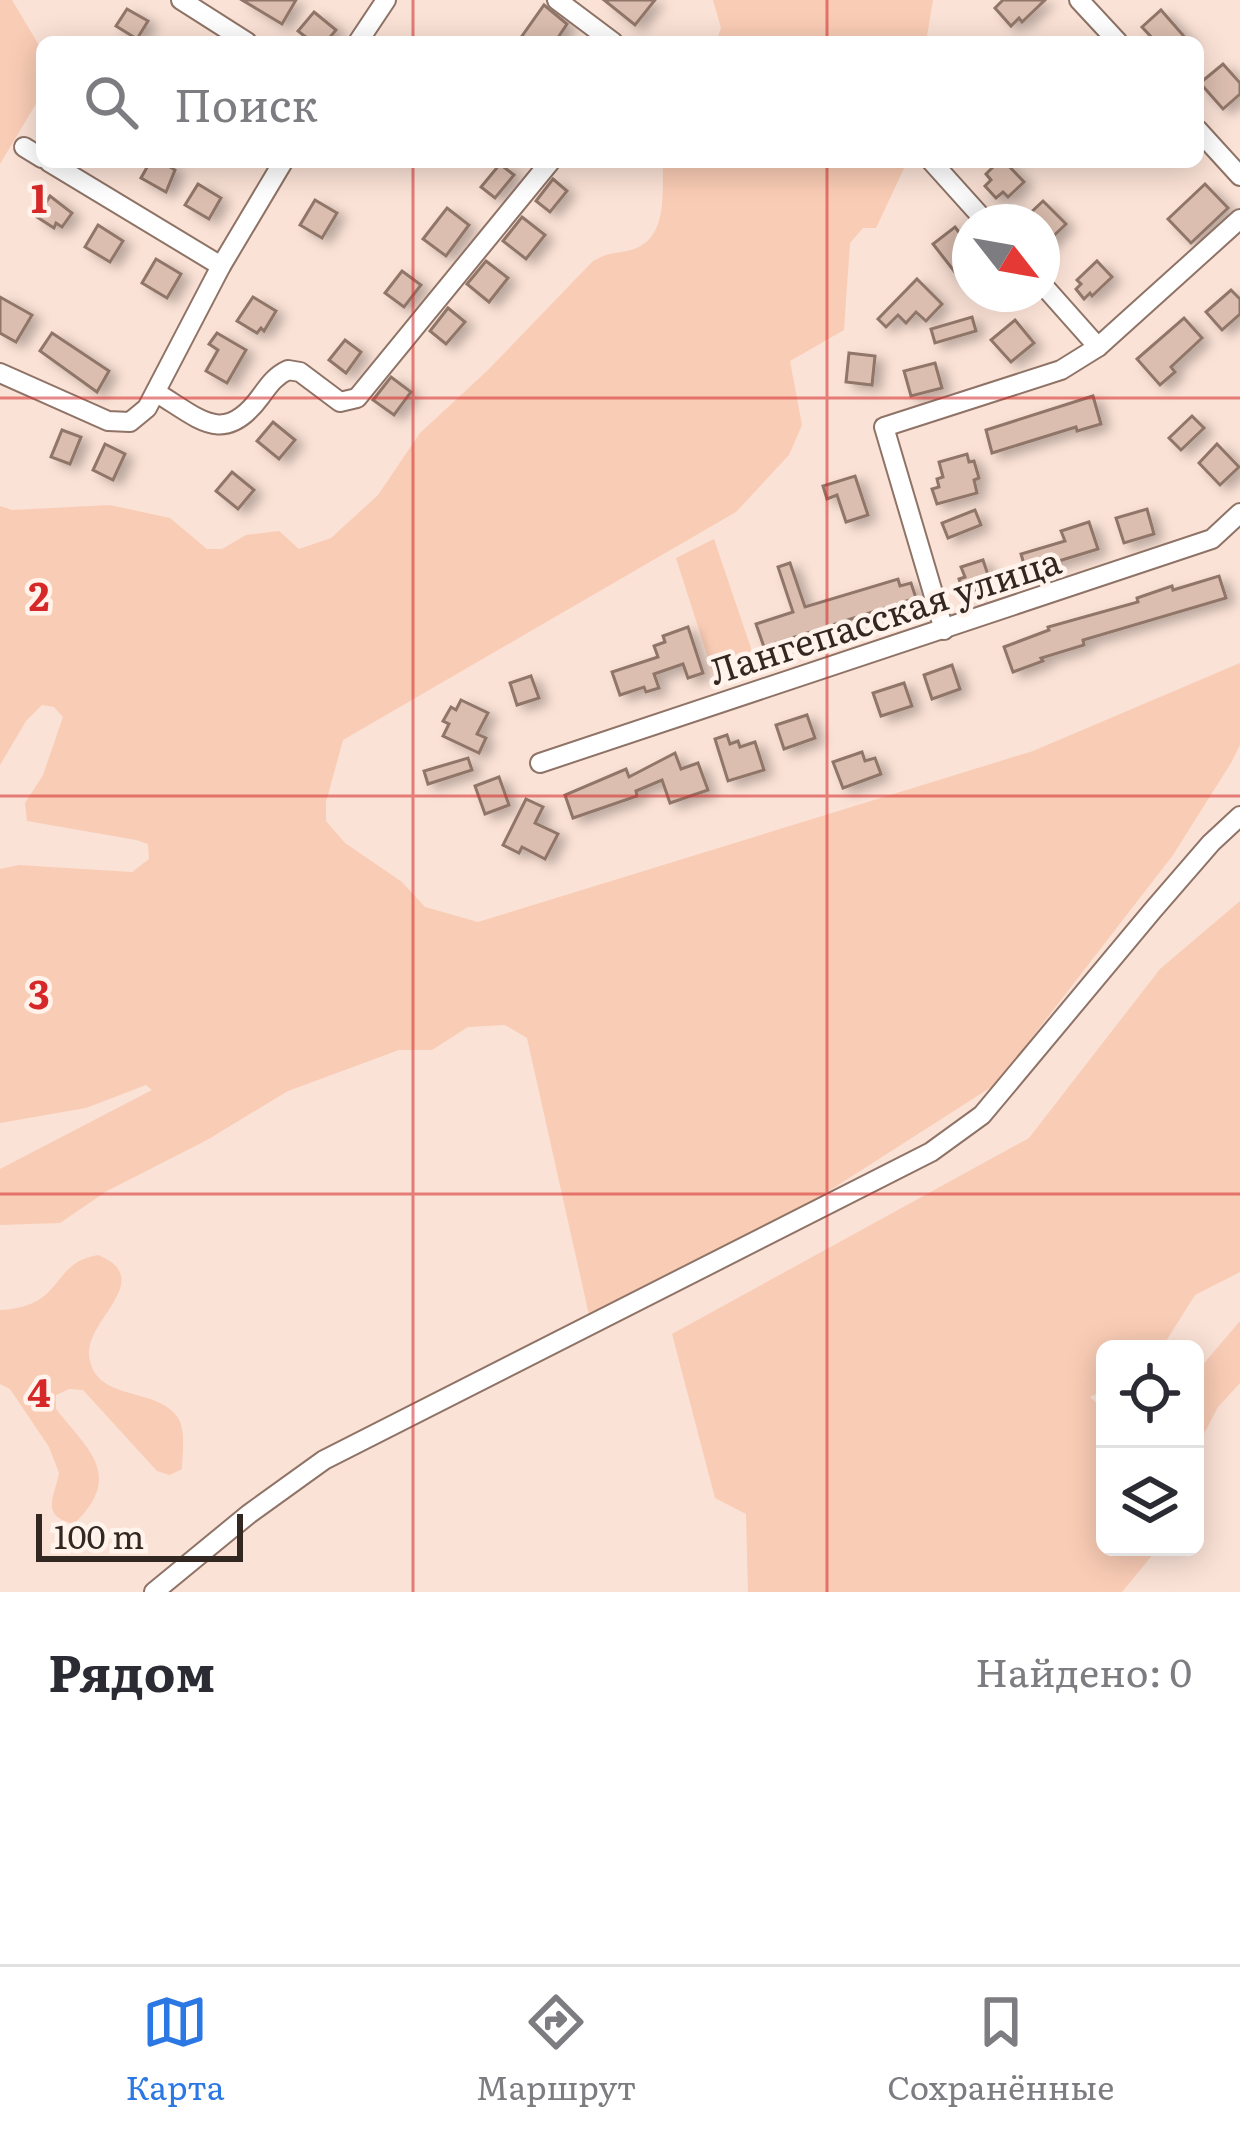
<!DOCTYPE html>
<html lang="ru">
<head>
<meta charset="utf-8">
<style>
  body { margin:0; font-family:Literata,serif; background:#f7f7f7; color:#2b2b33 }
  .controls { position:absolute; right:36px; bottom:36px; display:grid; overflow:hidden; border-radius:18px; box-shadow:0 6px 30px #0003 }
  .controls button { width:108px; height:108px; display:grid; place-items:center; padding:0; border:0; border-bottom:3px solid #e1e1e2; background:#fff; color:#2b2b33; font:60px sans-serif }
  .compass { position:absolute; left:952px; top:204px; width:108px; height:108px; border-radius:50%; background:#fff; box-shadow:0 6px 30px #0003; rotate:121deg }
  .scale { position:absolute; left:36px; bottom:30px; width:207px; box-sizing:border-box; padding-left:12px; border:6px solid #322721; border-top:0; font-size:33px; line-height:42px; white-space:nowrap; color:#322721; -webkit-text-stroke:9px #fff3ec; paint-order:stroke }
  .list { margin:0; padding:0; list-style:none }
  h2 { display:flex; justify-content:space-between; align-items:center; height:156px; margin:0; padding:0 48px; font-size:51px }
  h2 small { font-size:39px; font-weight:400; color:#7c7c81 }
  .icon { flex:none; width:66px; height:66px; fill:none; stroke:currentColor; stroke-width:2; stroke-linecap:round; stroke-linejoin:round }
  .map { position:relative; flex:none; width:1240px; height:1592px; overflow:hidden }
  .search { position:absolute; background:#fff; box-shadow:0 6px 30px #0003; left:36px; right:36px; top:36px; height:132px; display:flex; align-items:center; gap:30px; box-sizing:border-box; padding:0 42px; border-radius:18px; color:#7c7c81; font-size:45px }
  .sheet { height:372px; background:#fff }
  nav { display:flex; justify-content:space-around; align-items:center; box-sizing:border-box; height:168px; border-top:3px solid #e1e1e2; background:#fff; font-size:33px; color:#7c7c81 }
  nav a { display:grid; justify-items:center; gap:6px }
  nav .on { color:#2b77e3 }
  .map>svg:first-child { display:block }
</style>
</head>
<body>
<div class="map">
<svg width="1240" height="1592" viewBox="0 0 1240 1592">
  <defs>
    <filter id="shadow"><feDropShadow dx="8" dy="5" stdDeviation="6" flood-color="#0004"/></filter>
  </defs>
  <rect width="100%" height="100%" fill="#fbe2d6"/>
  <g fill="#f9ccb5">
    <path d="M0,0H12L40,47L37,102L0,164Z"/>
    <path d="M713,0H933L926,42H716L721,28Z"/>
    <path d="M663,162H907L876,228H863L850,243L844,330L790,361L802,425L789,455L736,512L343,740L326,802V821L345,843L402,882L425,907L478,922L1033,751L1240,663V745L1231,763L1173,855L996,1084L782,1221L589,1315L527,1038L505,1025L468,1027L432,1050H399L288,1091L207,1140L107,1191L60,1223L0,1225V1169L152,1090L146,1085L86,1108L0,1123V869L19,865L132,872L149,859L148,844L136,840L27,821L25,803L43,775L63,717L54,707L42,705L26,721L0,765V506L12,510L110,505L170,518L207,549H222L246,535L279,531L299,549L331,538L378,495L420,433L488,370L592,262C606,253 611,254 627,251C669,243 662,194 663,162Z"/>
    <path d="M714,539L758,669L716,683L676,558Z"/>
    <path d="M1240,901V1272L1195,1295L1161,1349H1105V1389L1090,1397L1105,1411V1547H1159L1122,1592H748L746,1514L715,1498L672,1334L1029,1138L1160,969Z"/>
    <path d="M98,1255C157,1279 86,1319 89,1355C94,1402 152,1386 176,1415C187,1428 182,1454 182,1469L170,1475L157,1471L83,1390L69,1389L56,1395V1409C89,1451 124,1475 74,1524C40,1516 54,1498 59,1473L49,1447L10,1389L0,1384V1310C66,1307 49,1263 98,1255Z"/>
    <path d="M1240,1321V1383L1218,1407L1195,1451V1374Z"/>
  </g>
  <g fill="#dbbeaf" stroke="#907668" stroke-width="3" filter="url(#shadow)">
    <path d="M242,0H296L282,24Z"/>
    <path d="M604,0H655L635,25Z"/>
    <path d="M1003,0H1045L1022,22L1019,18L1011,26L995,8Z"/>
    <path d="M544,5L567,24L555,42H531L522,36Z"/>
    <path d="M127,9L148,21L137,39L116,26Z"/>
    <path d="M1161,10L1189,42H1156L1142,27Z"/>
    <path d="M314,12L336,30L326,42H312L298,31Z"/>
    <path d="M1223,64L1240,83V94L1223,109L1200,83Z"/>
    <path d="M150,162H162L175,170L166,192L141,178Z"/>
    <path d="M998,162H1005L1024,182L1008,197L1003,192L996,198L985,186L991,180L986,174Z"/>
    <path d="M500,164L514,175L495,198L481,187Z"/>
    <path d="M553,179L567,191L550,212L536,201Z"/>
    <path d="M198,184L221,198L209,219L185,205Z"/>
    <path d="M1205,184L1228,208L1191,243L1168,219Z"/>
    <path d="M50,196L72,213L62,227L56,223L54,228L37,217Z"/>
    <path d="M315,200L337,213L322,238L300,225Z"/>
    <path d="M1043,201L1066,224L1042,247V222H1021Z"/>
    <path d="M447,208L469,225L446,256L423,239Z"/>
    <path d="M522,217L545,235L526,259L503,241Z"/>
    <path d="M98,225L123,241L110,262L85,247Z"/>
    <path d="M955,227L970,247V266L958,276L933,244Z"/>
    <path d="M156,259L181,274L167,298L142,283Z"/>
    <path d="M486,261L508,278L489,302L467,284Z"/>
    <path d="M1097,261L1112,277L1092,296L1090,293L1084,299L1076,289L1081,284L1077,280Z"/>
    <path d="M402,271L421,285L404,307L385,293Z"/>
    <path d="M917,279L942,304L926,321L916,312L906,323L898,315L886,327L878,319Z"/>
    <path d="M1231,290L1240,299V314L1222,330L1206,312Z"/>
    <path d="M0,297L32,315L16,342L0,333Z"/>
    <path d="M253,297L276,311L264,331L261,328L257,333L237,321Z"/>
    <path d="M448,308L465,322L446,344L430,331Z"/>
    <path d="M972,317L976,331L935,343L931,329Z"/>
    <path d="M1184,318L1202,338L1171,367L1175,372L1160,385L1137,359Z"/>
    <path d="M1015,320L1034,343L1011,362L991,340Z"/>
    <path d="M52,333L109,371L97,392L40,351Z"/>
    <path d="M217,333L246,350L227,383L206,371L218,350L209,344Z"/>
    <path d="M345,340L361,352L346,373L329,360Z"/>
    <path d="M849,353L875,356L872,385L846,382Z"/>
    <path d="M935,363L942,388L911,396L904,371Z"/>
    <path d="M391,377L411,392L394,415L373,400Z"/>
    <path d="M1093,396L1101,424L1077,431L1076,427L992,453L986,430Z"/>
    <path d="M1192,416L1204,428L1181,450L1169,438Z"/>
    <path d="M273,422L295,440L279,459L257,441Z"/>
    <path d="M62,430L81,437L70,464L51,457Z"/>
    <path d="M105,444L125,454L113,480L93,470Z"/>
    <path d="M1217,444L1239,467L1220,485L1199,463Z"/>
    <path d="M967,454L969,462L974,461L979,478L974,480L977,493L937,504L932,489L939,487L937,479L943,477L939,462Z"/>
    <path d="M232,472L254,490L238,509L216,491Z"/>
    <path d="M855,476L868,515L846,522L837,495L827,499L823,486Z"/>
    <path d="M1147,509L1154,534L1124,543L1116,518Z"/>
    <path d="M975,510L981,525L948,538L942,523Z"/>
    <path d="M1089,522L1098,549L1026,571L1021,554L1065,541L1061,531Z"/>
    <path d="M983,560L991,584L964,594L959,579L965,577L961,567Z"/>
    <path d="M790,563L805,607L898,579L900,586L911,583L916,598L764,647L756,624L793,612L778,567Z"/>
    <path d="M1219,576L1226,598L1083,640L1084,645L1041,658L1043,661L1013,672L1004,647L1049,630L1048,627L1138,602L1137,598L1172,586L1173,590Z"/>
    <path d="M688,627L703,673L688,678L683,664L654,674L659,688L646,692L644,687L620,695L612,672L658,657L654,646L665,642L663,636Z"/>
    <path d="M952,665L960,689L932,699L924,675Z"/>
    <path d="M531,676L539,698L517,705L510,683Z"/>
    <path d="M904,683L912,706L881,716L873,693Z"/>
    <path d="M461,700L488,713L477,734L486,738L479,753L443,736L449,724L443,721L451,707L456,710Z"/>
    <path d="M807,715L815,738L784,749L776,725Z"/>
    <path d="M727,735L730,744L738,741L740,747L755,742L764,770L728,781L715,739Z"/>
    <path d="M862,752L865,761L875,758L881,774L843,788L833,762Z"/>
    <path d="M675,753L681,769L698,763L708,790L670,803L662,780L636,791L637,796L573,818L565,795L626,769L629,777Z"/>
    <path d="M468,758L472,770L428,784L424,771Z"/>
    <path d="M499,777L509,805L485,814L475,786Z"/>
    <path d="M526,799L543,807L535,823L558,834L545,859L522,847L519,853L503,845Z"/>
  </g>
  <g fill="none" stroke-linecap="round" stroke-linejoin="round">
    <defs>
      <g id="minor">
        <path d="M181,0L247,42"/>
        <path d="M557,0L613,42"/>
        <path d="M1079,0L1118,42"/>
        <path d="M358,42L386,0"/>
        <path d="M1198,130L1240,176"/>
        <path d="M24,147L42,158"/>
        <path d="M49,162L221,266"/>
        <path d="M932,162L986,222"/>
        <path d="M1042,284L1098,347"/>
        <path d="M0,373L108,421L130,422L147,408L221,266L283,162"/>
        <path d="M157,393C200,419 224,447 261,396C269,385 275,376 288,370L300,372L340,402L357,398L550,162"/>
        <path d="M944,630L884,427L1061,370L1098,347L1240,219"/>
        <path d="M540,763L1212,539L1240,513"/>
        <path d="M154,1592L249,1514L324,1460L931,1152L982,1115L1153,910L1211,843L1240,816"/>
      </g>
    </defs>
    <use href="#minor" stroke="#8e7366" stroke-width="22"/>
    <use href="#minor" stroke="#fff" stroke-width="18"/>
  </g>
  <path fill="none" stroke="#d62828" stroke-width="3" stroke-opacity="0.55" d="M413,0V42M827,0V42M413,162V1592M827,162V1592M0,398H1240M0,796H1240M0,1194H1240"/>
  <g text-anchor="middle" dominant-baseline="central" stroke-width="9" stroke-linejoin="round" paint-order="stroke">
    <g font-size="36" fill="#322721" stroke="#fff3ec">
      <text transform="translate(884 614) rotate(-18)">Лангепасская улица</text>
    </g>
  </g>
  <g font-size="39" text-anchor="middle" font-weight="bold" fill="#d62828" stroke="#fff3ec" stroke-width="9" stroke-linejoin="round" paint-order="stroke">
    <text x="39" y="213">1</text>
    <text x="39" y="611">2</text>
    <text x="39" y="1009">3</text>
    <text x="39" y="1407">4</text>
  </g>
</svg>
<div class="controls">
<button><svg class="icon" aria-label="locate" viewBox="0 0 24 24"><circle cx="12" cy="12" r="6"/><path d="M12 2v4M12 18v4M2 12h4M18 12h4"/></svg></button>
<button><svg class="icon" aria-label="layers" viewBox="0 0 24 24"><path d="M12 4l9 5-9 5-9-5zM3 14l9 5 9-5"/></svg></button>
</div>
<svg class="compass" viewBox="-18 -18 36 36"><path d="M0-13l5 13h-10z" fill="#e53935"/><path d="M0 13l5-13h-10z" fill="#7c7c81"/></svg>
<div class="scale">100 m</div>
<div class="search"><svg class="icon" aria-label="search" viewBox="0 0 24 24"><circle cx="10" cy="10" r="6"/><path d="M15 15l6 6"/></svg>Поиск</div>
</div>
<section class="sheet">
<h2>Рядом<small>Найдено: 0</small></h2>
<ul class="list">
</ul>
</section>
<nav>
<a class="on"><svg class="icon" aria-label="map" viewBox="0 0 24 24"><path d="M3 6l6-2 6 2 6-2v14l-6 2-6-2-6 2zM9 4v14M15 6v14"/></svg>Карта</a>
<a><svg class="icon" aria-label="directions" viewBox="0 0 24 24"><path d="M12 3l9 9-9 9-9-9zM9 14v-3h6M13 9l2 2-2 2"/></svg>Маршрут</a>
<a><svg class="icon" aria-label="saved" viewBox="0 0 24 24"><path d="M7 4h10v16l-5-4-5 4z"/></svg>Сохранённые</a>
</nav>
</body>
</html>
